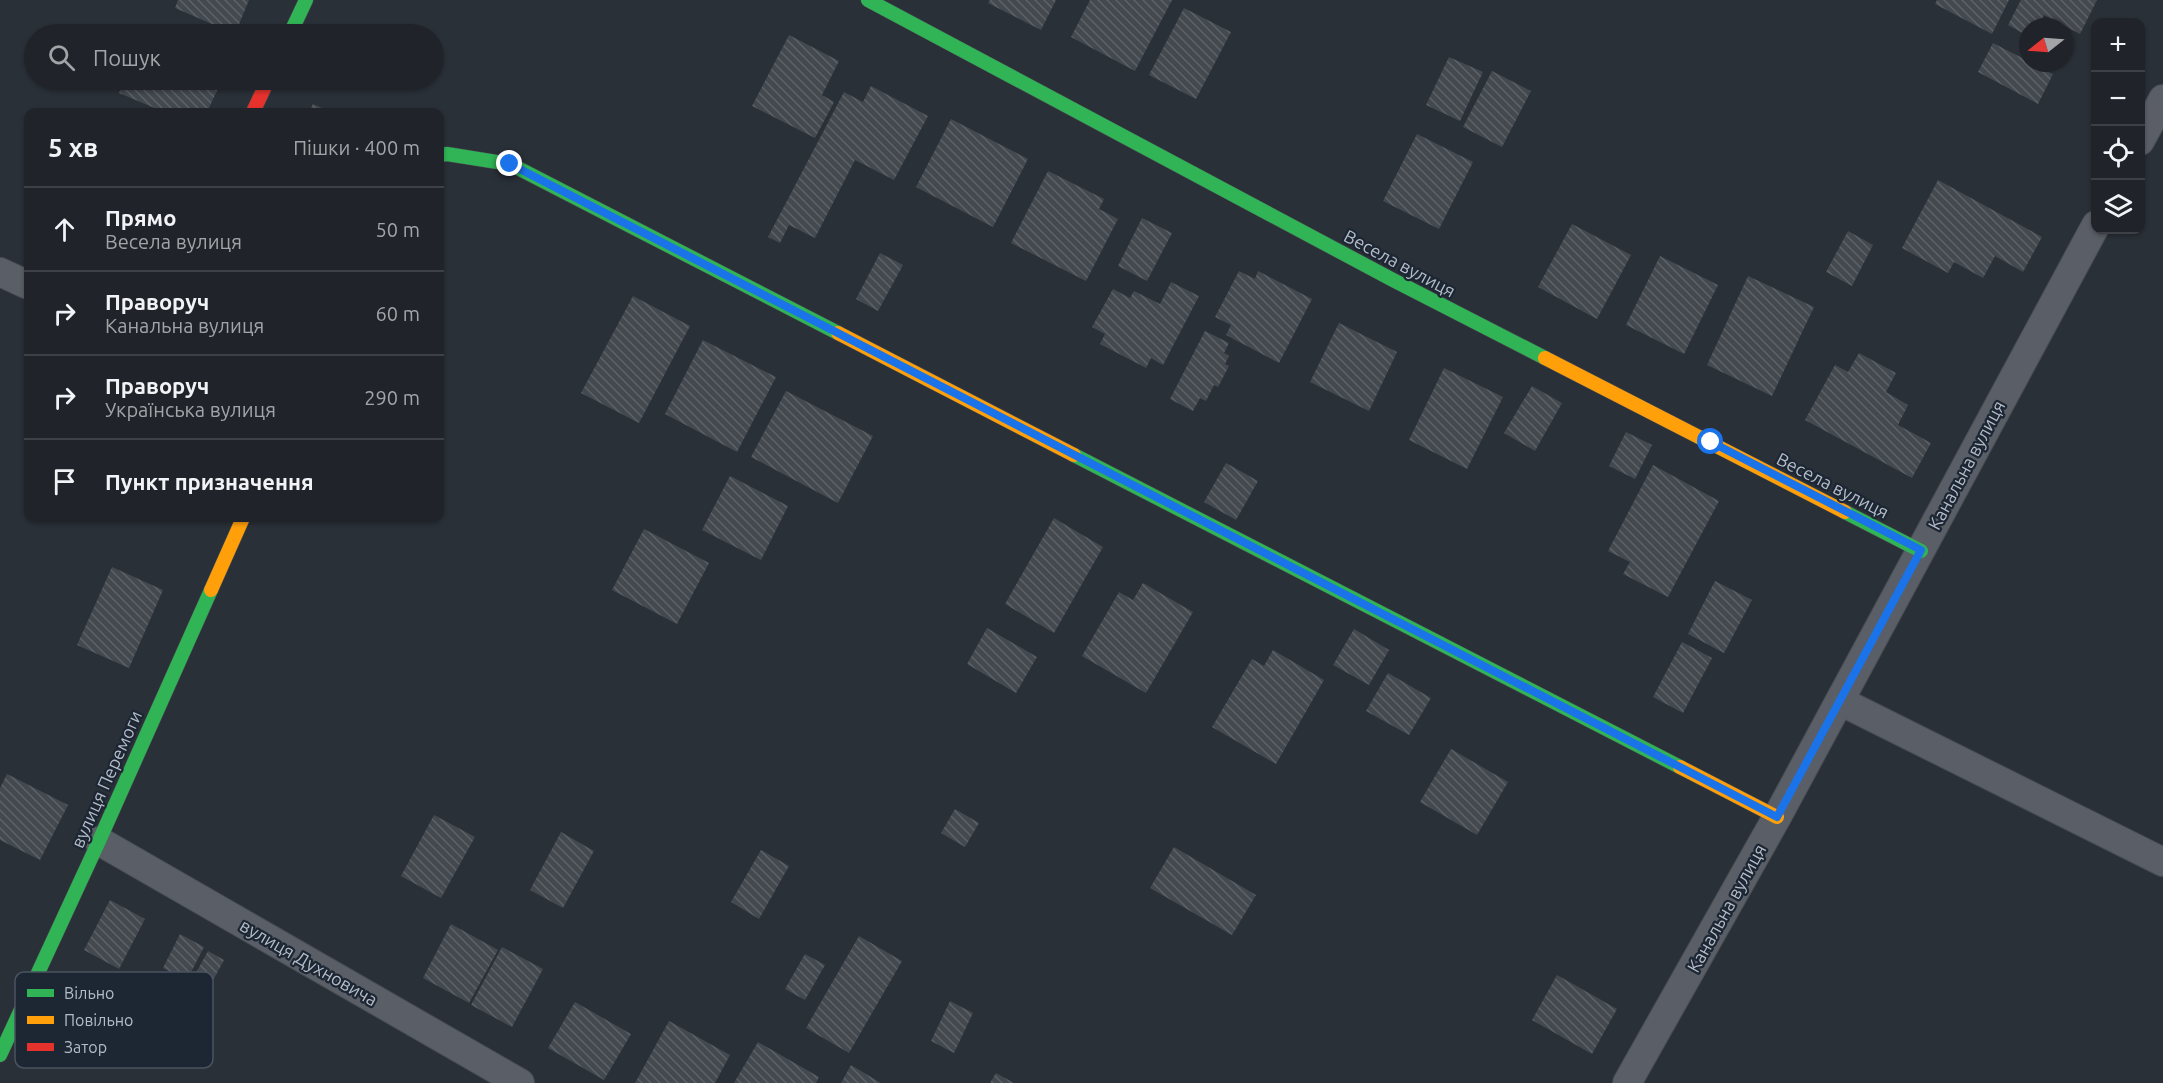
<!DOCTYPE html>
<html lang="uk">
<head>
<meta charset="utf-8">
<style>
  body { margin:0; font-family:Ubuntu,sans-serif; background:#282c32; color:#f1f3f6 }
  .controls { position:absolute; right:18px; top:18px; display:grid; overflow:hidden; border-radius:12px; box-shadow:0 2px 4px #0004 }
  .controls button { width:54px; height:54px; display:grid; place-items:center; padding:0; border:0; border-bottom:2px solid #3d4147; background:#20242a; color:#f1f3f6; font:30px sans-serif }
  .compass { position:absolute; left:2019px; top:18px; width:54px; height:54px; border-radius:50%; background:#20242a; box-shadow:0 2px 4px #0004; rotate:253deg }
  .stop { position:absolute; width:18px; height:18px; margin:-14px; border:4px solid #1a73e8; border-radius:50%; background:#fff }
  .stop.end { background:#1a73e8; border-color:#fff; box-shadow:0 2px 6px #0008 }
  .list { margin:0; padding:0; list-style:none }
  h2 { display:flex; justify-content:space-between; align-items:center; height:78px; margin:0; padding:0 24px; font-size:26px }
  h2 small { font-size:20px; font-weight:400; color:#a2a4a8 }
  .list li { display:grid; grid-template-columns:39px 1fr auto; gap:18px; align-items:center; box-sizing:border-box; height:84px; padding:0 24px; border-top:2px solid #3d4147 }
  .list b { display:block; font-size:22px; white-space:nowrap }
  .list p { margin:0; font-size:20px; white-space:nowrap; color:#a2a4a8 }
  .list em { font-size:20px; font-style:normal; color:#a2a4a8 }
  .icon { flex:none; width:33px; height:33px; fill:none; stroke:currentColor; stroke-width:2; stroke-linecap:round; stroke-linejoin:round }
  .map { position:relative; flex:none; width:2163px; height:1083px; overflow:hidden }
  .search { position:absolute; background:#20242a; box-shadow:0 2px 4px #0004; left:24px; top:24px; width:420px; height:66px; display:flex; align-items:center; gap:15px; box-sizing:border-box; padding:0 21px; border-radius:33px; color:#a2a4a8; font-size:22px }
  .panel { position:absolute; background:#20242a; box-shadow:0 2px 4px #0004; left:24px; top:108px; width:420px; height:414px; border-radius:12px }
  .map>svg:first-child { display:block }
</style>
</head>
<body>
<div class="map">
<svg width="2163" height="1083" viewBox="0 0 2163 1083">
  <defs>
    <pattern id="building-back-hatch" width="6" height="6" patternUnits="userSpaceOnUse" patternTransform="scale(1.5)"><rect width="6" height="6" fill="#444950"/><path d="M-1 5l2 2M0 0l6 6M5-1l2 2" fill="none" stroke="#5d6168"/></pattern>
  </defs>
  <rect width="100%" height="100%" fill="#2a3038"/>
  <g fill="url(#building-back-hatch)">
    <path d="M178,0H249L235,34L175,8Z"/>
    <path d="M990,0H1056L1041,30L988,3Z"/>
    <path d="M1090,0H1172L1135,71L1071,37Z"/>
    <path d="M1937,0H2009L1992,34L1935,4Z"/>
    <path d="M2021,0H2097L2080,34L2044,15L2038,27H2028V36L2008,25Z"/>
    <path d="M1184,8L1231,32L1196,99L1149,75Z"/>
    <path d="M148,28L164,34H145Z"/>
    <path d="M789,35L839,61L822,95L834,102L815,138L752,106Z"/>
    <path d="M1993,43L2028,61V63L2053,74L2038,104L1978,72Z"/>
    <path d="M1449,57L1483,72L1460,121L1426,105Z"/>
    <path d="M1492,71L1531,91L1502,147L1463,127Z"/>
    <path d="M125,80H222L207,112H164L119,93Z"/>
    <path d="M871,86L928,116L894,180L855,160L815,238L789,225L780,243L768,237L844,92L863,102Z"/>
    <path d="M313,104L331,112H309Z"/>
    <path d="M951,119L1028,159L993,227L916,187Z"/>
    <path d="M1417,134L1473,162L1439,229L1383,201Z"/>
    <path d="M1048,171L1104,199L1099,209L1118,219L1086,281L1011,243Z"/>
    <path d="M1938,180L2042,237L2023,272L1995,256L1983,278L1954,262L1948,273L1902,248Z"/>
    <path d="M1142,218L1172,233L1147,281L1118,266Z"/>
    <path d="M1572,224L1631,255L1597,319L1538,287Z"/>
    <path d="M1848,231L1873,245L1852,286L1826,272Z"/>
    <path d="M880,253L903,265L878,311L856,299Z"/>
    <path d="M1660,256L1718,285L1684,354L1626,325Z"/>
    <path d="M1239,271L1255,279L1258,271L1312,299L1279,363L1226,335L1231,325L1215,317Z"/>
    <path d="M1748,276L1814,307L1772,396L1707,365Z"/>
    <path d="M1171,282L1199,296L1163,365L1151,358L1146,368L1100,344L1105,334L1092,327L1113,289L1130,298L1134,291L1160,304Z"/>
    <path d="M633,296L690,326L639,423L581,393Z"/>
    <path d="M1339,323L1397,352L1369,411L1310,382Z"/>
    <path d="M1205,331L1229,343L1224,353L1229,356L1225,364L1229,366L1218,387L1214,385L1206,401L1200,398L1193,411L1170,399Z"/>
    <path d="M703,340L776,377L737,452L665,414Z"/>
    <path d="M1859,353L1896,373L1886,392L1908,405L1898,425L1931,443L1912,478L1805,420L1835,365L1848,372Z"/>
    <path d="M1444,368L1503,397L1467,469L1409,440Z"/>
    <path d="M1532,386L1562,403L1535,451L1504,433Z"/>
    <path d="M786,391L873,436L838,503L751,457Z"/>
    <path d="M1626,432L1652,445L1635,479L1609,466Z"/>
    <path d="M1226,463L1258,481L1236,520L1204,502Z"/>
    <path d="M1653,465L1719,501L1668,597L1623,574L1630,562L1608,551Z"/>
    <path d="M730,476L788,506L761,560L702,530Z"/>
    <path d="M1054,518L1103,547L1054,633L1005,604Z"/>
    <path d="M644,529L709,563L677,624L612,590Z"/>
    <path d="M112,567L163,590L129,668L77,645Z"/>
    <path d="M1715,581L1752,600L1724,653L1688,634Z"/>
    <path d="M1143,583L1193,612L1146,693L1082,656L1119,592L1133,600Z"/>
    <path d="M987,628L1037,657L1016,693L967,664Z"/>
    <path d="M1354,629L1389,650L1369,685L1333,665Z"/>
    <path d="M1682,642L1712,658L1683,713L1653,697Z"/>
    <path d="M1273,650L1324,680L1276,764L1212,727L1252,659L1264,666Z"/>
    <path d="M1388,673L1431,698L1409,735L1366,711Z"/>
    <path d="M1451,749L1508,782L1477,835L1420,802Z"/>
    <path d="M7,774L68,805L40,860L0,840V788Z"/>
    <path d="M955,809L979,823L965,847L941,833Z"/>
    <path d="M434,815L475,837L441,898L401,876Z"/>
    <path d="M561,832L594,851L563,908L530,890Z"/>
    <path d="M1174,847L1256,895L1232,935L1150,888Z"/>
    <path d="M761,850L789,866L759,919L731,902Z"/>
    <path d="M110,900L145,919L119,969L84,950Z"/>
    <path d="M451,924L498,950L469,1003L423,978Z"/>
    <path d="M180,934L204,947L187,980L163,968Z"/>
    <path d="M859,936L902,961L849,1053L806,1028Z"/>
    <path d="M502,947L543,969L512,1027L471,1005Z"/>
    <path d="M208,951L224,960L204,997L188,987Z"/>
    <path d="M805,954L825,965L805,1000L785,989Z"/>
    <path d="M1557,975L1617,1009L1592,1054L1532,1020Z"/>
    <path d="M950,1001L973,1013L954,1053L931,1041Z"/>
    <path d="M575,1002L631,1034L604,1080L548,1048Z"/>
    <path d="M669,1021L730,1055L715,1083H635Z"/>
    <path d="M758,1042L819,1077L816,1083H734Z"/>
    <path d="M851,1065L881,1083H841Z"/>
    <path d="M996,1073L1014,1083H990Z"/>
  </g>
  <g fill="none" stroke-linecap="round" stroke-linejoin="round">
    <defs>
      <g id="street">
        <path d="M2140,141L2163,99"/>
        <path d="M0,272L28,285"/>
        <path d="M1840,701L2163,862"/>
        <path d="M99,841L520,1083"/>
        <path d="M1627,1083L1777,817L2096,225"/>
      </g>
      <g id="fast">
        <path d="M868,0L1393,280L1545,358"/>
        <path d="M290,34L306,0"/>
        <path d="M440,155L447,154L510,164L838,333"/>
        <path d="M1074,455L1680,767"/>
        <path d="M1845,512L1921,551"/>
        <path d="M0,1055L99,841L211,590"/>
      </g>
      <g id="slow">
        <path d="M838,333L1074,455"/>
        <path d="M1545,358L1845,512"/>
        <path d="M211,590L243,518"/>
        <path d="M1680,767L1777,817"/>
      </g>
      <path id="jam" d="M253,112L268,80"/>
    </defs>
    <use href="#street" stroke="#484c53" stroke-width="30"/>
    <use href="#fast" stroke="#484c53" stroke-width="15"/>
    <use href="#slow" stroke="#484c53" stroke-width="15"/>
    <use href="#jam" stroke="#484c53" stroke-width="15"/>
    <use href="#street" stroke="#5a5e66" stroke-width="28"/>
    <use href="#fast" stroke="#30b455" stroke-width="14"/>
    <use href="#slow" stroke="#ff9f0a" stroke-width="14"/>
    <use href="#jam" stroke="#e5322d" stroke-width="14"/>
  </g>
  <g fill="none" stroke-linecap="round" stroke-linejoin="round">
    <path stroke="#1a73e8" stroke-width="8" d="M510,164L1777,817L1921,550L1711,442"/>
  </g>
  <g text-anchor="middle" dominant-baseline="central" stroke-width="4.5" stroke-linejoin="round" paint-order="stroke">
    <g font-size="18" fill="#b4bcc9" stroke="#1d2633">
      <text transform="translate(1400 263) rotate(28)">Весела вулиця</text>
      <text transform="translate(1966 465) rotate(-62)">Канальна вулиця</text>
      <text transform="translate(1833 485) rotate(27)">Весела вулиця</text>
      <text transform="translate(106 779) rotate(-66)">вулиця Перемоги</text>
      <text transform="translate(1726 908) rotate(-61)">Канальна вулиця</text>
      <text transform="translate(309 962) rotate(30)">вулиця Духновича</text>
    </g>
  </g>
  <rect x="15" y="972" width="198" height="96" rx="9" fill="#1d2633" stroke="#4a5360" stroke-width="1.5"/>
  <rect x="27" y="989" width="27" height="8" fill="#30b455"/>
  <rect x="27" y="1016" width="27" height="8" fill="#ff9f0a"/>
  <rect x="27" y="1043" width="27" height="8" fill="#e5322d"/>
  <g font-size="16" fill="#b4bcc9">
    <text x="64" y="999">Вільно</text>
    <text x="64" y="1026">Повільно</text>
    <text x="64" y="1053">Затор</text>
  </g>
</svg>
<div class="controls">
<button>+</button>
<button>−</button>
<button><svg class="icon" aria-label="locate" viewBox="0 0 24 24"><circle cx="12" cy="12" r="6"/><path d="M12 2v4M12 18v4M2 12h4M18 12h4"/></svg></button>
<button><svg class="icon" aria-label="layers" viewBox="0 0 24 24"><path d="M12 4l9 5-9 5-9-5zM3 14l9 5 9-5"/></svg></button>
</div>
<svg class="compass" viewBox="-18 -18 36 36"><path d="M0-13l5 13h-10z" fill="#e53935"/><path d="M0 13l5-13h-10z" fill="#a2a4a8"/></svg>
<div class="stop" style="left:1711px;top:442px"></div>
<div class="stop end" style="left:510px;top:164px"></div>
<div class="search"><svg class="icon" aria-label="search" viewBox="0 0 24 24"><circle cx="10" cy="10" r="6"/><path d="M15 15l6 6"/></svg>Пошук</div>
<section class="panel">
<h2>5 хв<small>Пішки · 400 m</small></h2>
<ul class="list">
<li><svg class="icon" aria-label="ahead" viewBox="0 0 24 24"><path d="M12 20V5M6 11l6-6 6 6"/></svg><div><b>Прямо</b><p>Весела вулиця</p></div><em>50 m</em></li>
<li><svg class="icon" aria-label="right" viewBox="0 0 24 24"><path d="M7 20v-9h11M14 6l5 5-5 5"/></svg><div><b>Праворуч</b><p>Канальна вулиця</p></div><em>60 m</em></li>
<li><svg class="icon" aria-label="right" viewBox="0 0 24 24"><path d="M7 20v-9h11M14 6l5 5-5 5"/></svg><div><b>Праворуч</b><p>Українська вулиця</p></div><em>290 m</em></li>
<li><svg class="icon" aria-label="arrive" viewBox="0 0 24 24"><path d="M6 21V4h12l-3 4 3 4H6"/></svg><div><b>Пункт призначення</b></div></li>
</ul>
</section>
</div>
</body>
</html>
